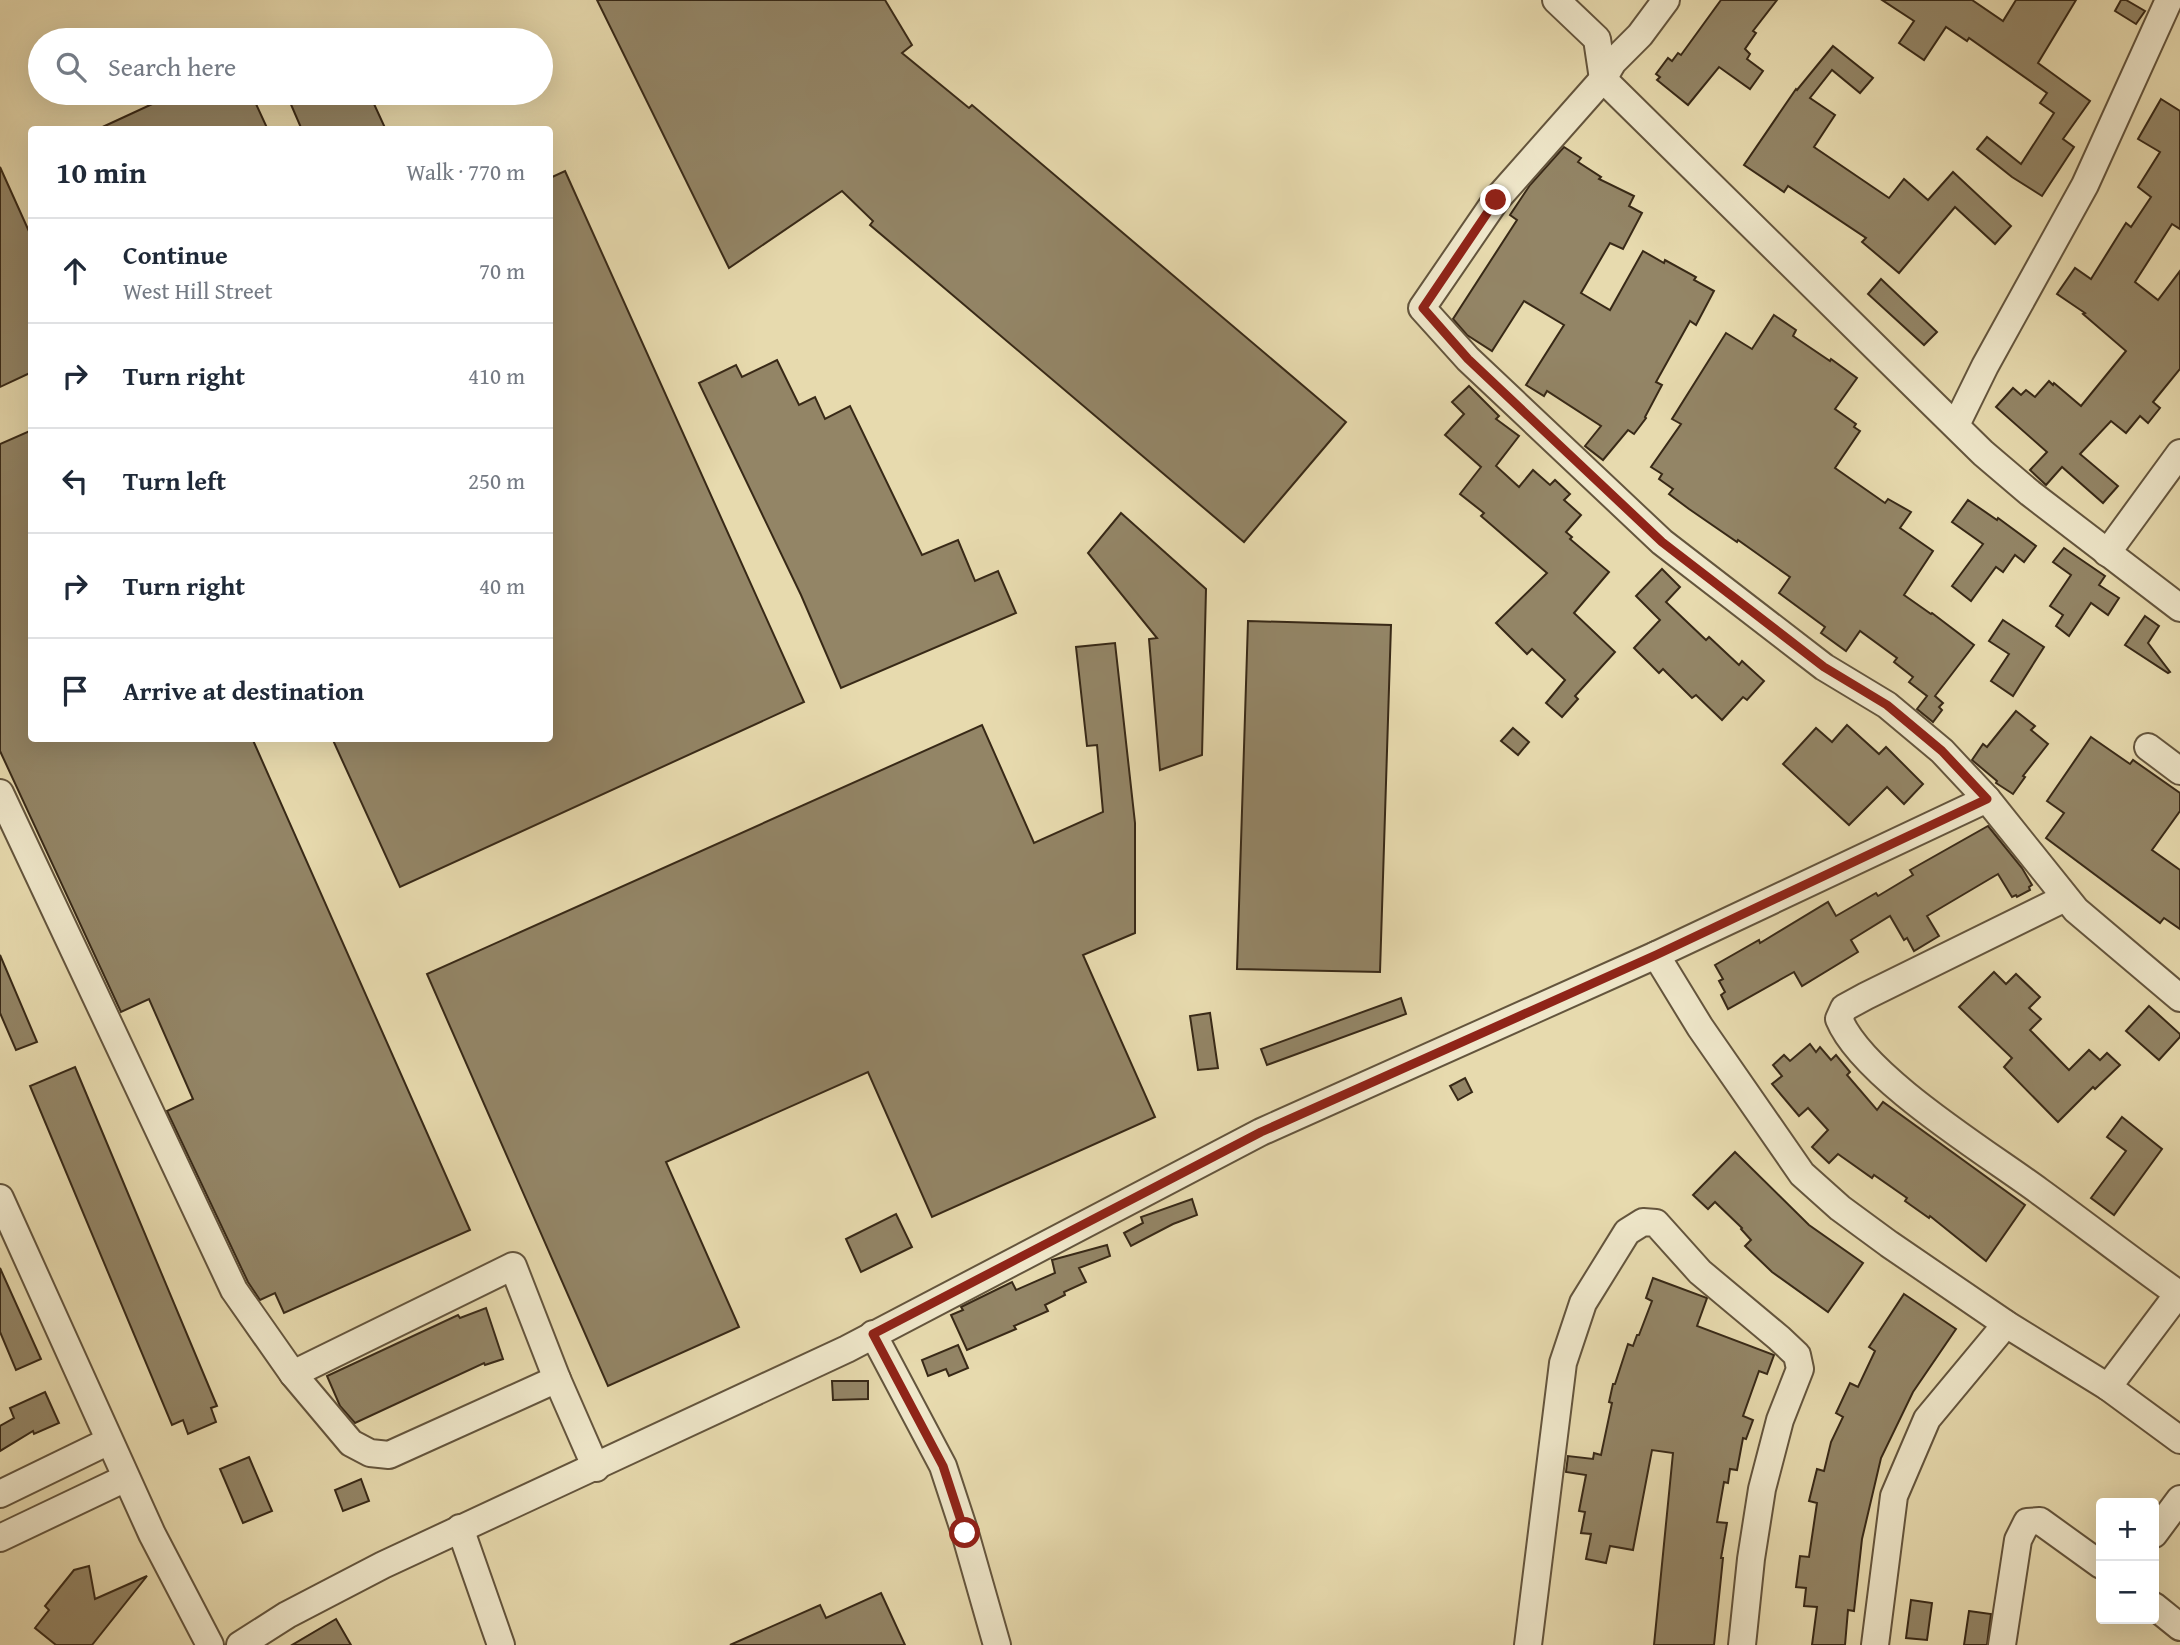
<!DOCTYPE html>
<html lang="en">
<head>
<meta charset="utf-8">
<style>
  body { margin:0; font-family:"Gentium Book Plus",serif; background:#f2f2f3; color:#1f2937 }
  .controls { position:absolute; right:21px; bottom:21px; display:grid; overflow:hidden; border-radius:7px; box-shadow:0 7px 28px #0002 }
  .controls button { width:63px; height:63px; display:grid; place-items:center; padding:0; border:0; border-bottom:2px solid #e0e1e3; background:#fff; color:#1f2937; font:35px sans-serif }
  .stop { position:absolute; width:21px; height:21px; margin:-16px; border:5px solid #8f2418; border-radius:50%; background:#fff }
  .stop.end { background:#8f2418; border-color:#fff; box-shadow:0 2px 7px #0008 }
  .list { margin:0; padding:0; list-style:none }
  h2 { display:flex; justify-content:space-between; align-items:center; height:91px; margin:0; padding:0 28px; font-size:30px }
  h2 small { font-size:23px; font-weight:400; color:#747a83 }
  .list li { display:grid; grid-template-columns:46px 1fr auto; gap:21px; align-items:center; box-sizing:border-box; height:105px; padding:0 28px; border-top:2px solid #e0e1e3 }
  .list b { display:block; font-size:26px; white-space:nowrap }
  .list p { margin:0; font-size:23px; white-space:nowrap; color:#747a83 }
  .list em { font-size:23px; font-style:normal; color:#747a83 }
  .icon { flex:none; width:38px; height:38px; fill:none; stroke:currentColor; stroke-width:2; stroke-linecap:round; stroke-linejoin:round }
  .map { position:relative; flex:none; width:2180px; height:1645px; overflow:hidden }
  .search { position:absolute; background:#fff; box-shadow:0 7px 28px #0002; left:28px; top:28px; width:525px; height:77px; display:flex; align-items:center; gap:18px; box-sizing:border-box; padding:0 24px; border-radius:38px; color:#747a83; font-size:26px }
  .panel { position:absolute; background:#fff; box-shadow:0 7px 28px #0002; left:28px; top:126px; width:525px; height:616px; border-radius:7px }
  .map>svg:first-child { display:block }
</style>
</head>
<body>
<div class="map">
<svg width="2180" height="1645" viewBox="0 0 2180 1645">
  <rect width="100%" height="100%" fill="#e7daae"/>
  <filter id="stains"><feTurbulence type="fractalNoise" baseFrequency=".00286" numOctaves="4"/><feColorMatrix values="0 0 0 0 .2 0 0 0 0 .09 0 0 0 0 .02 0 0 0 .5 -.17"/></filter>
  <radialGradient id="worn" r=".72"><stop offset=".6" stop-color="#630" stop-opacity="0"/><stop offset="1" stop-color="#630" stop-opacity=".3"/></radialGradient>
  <g fill="#938566" stroke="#382917" stroke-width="2">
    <path d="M597,0H885L912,45L902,53L969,108L972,105L1346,422L1244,542L870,225L873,221L842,191L729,268Z"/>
    <path d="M1721,0H1777L1753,31L1756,33L1745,49L1750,54L1747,59L1763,71L1750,89L1719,67L1688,105L1657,80L1660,77L1656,74L1668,58L1672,61L1678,53L1681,55Z"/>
    <path d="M1882,0H1972L2003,21L2016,0H2076L2038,63L2090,101L2063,139L2074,147L2042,196L2012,177L1977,149L1987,137L2021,164L2054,113L2040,103L2047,93L1969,38L1967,41L1946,27L1924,60L1899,43L1914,21Z"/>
    <path d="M2121,0H2126L2145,11L2136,24L2115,11Z"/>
    <path d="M1833,46L1873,78L1860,93L1832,70L1810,98L1835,115L1814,147L1889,198L1904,179L1928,200L1953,172L2011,226L1995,244L1955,207L1899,273L1862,242L1866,238L1788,186L1784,192L1744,165L1796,89L1797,90Z"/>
    <path d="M176,93H251L268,130H96Z"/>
    <path d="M286,93H369L386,130H302Z"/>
    <path d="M2161,99L2180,111V229L2172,224L2135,282L2158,300L2180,271V369L2153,402L2160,408L2148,423L2140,416L2126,433L2111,421L2080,454L2118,486L2103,503L2062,467L2046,485L2030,470L2047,452L1996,407L2013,388L2021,395L2026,390L2035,397L2049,381L2053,385L2054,383L2081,406L2126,351L2083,314L2085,313L2057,294L2075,268L2091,279L2126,223L2131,227L2151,197L2138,187L2160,152L2138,139Z"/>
    <path d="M1564,147L1581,158L1578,162L1601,177L1599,179L1634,196L1629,206L1642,213L1623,249L1610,243L1581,293L1610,310L1643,251L1664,263L1665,260L1696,277L1694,280L1714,291L1696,325L1690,321L1656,382L1662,385L1645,417L1646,418L1634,434L1628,430L1603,460L1585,446L1601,426L1547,391L1544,396L1526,385L1564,325L1524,301L1492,351L1467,335L1453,319L1517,220L1510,215L1530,185Z"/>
    <path d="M0,167L32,238V372L0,387Z"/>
    <path d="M565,171L804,702L400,887L332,738H550V178Z"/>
    <path d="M1881,279L1937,332L1924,345L1868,294Z"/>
    <path d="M1774,315L1796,330L1793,336L1830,361L1831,359L1857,378L1835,409L1856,424L1854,427L1860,431L1835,468L1885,503L1888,499L1911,512L1900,528L1933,551L1904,595L1931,614L1932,613L1974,645L1935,696L1943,703L1939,707L1942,710L1933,722L1917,709L1927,696L1909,682L1913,677L1894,662L1897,658L1860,631L1846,651L1821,633L1825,627L1779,593L1790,577L1738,540L1737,542L1689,509L1669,494L1673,489L1659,479L1662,474L1651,467L1681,424L1672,419L1726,333L1752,349Z"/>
    <path d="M777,360L799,405L815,397L825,419L850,406L922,555L958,540L975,581L998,571L1016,613L841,688L801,595L699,383L736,365L742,377Z"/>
    <path d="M1469,386L1499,416L1496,419L1519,436L1496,466L1519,487L1533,470L1550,485L1555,480L1570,494L1564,500L1581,515L1566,532L1572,537L1570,539L1609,572L1574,613L1615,652L1575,696L1578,699L1562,717L1546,703L1565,680L1532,649L1527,654L1496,623L1547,573L1481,516L1484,513L1460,494L1481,467L1445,435L1464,414L1452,402Z"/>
    <path d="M32,430V738H252L470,1230L284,1313L275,1293L260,1300L248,1282L167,1111L193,1099L149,999L121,1012L0,751V444Z"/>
    <path d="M1968,500L1997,520L1998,518L2036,546L2024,562L2015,555L2003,572L1996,567L1971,601L1952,586L1983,544L1952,522Z"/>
    <path d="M1121,513L1206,589L1202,755L1160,770L1149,639L1157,638L1088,553Z"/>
    <path d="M2064,548L2105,576L2099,585L2119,598L2108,615L2091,603L2069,636L2056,626L2063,615L2050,606L2071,575L2053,562Z"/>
    <path d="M1662,569L1680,587L1666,602L1706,640L1709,637L1739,665L1742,661L1764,681L1747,700L1743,697L1722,720L1696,695L1692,698L1663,669L1659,673L1634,648L1660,620L1636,596Z"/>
    <path d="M2145,616L2159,626L2148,643L2170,672L2168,673L2125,645Z"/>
    <path d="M2003,620L2044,647L2013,696L1991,681L2009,654L1989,641Z"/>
    <path d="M1248,621L1391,625L1380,972L1237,969Z"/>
    <path d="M1115,643L1135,823V933L1083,955L1155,1117L932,1217L868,1072L666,1162L739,1327L608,1386L427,974L982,725L1034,843L1103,812L1097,745L1087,746L1076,647Z"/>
    <path d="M2016,711L2035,726L2031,730L2048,744L2023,776L2025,777L2013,794L1996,783L1997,781L1972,760L1983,744L1987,747Z"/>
    <path d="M1847,725L1879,754L1886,747L1923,784L1904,804L1887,787L1849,825L1783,764L1816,728L1832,742Z"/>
    <path d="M1513,728L1529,742L1518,755L1501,741Z"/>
    <path d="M2091,737L2130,764L2133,760L2180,793V811L2152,850L2180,870V929L2164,918L2160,923L2046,838L2064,813L2047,801Z"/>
    <path d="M1988,826L2022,868L2032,885L2029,887L2030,890L2017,897L2016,895L2012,897L1998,874L1927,916L1939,936L1914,951L1907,938L1904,940L1890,916L1851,940L1858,952L1802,986L1794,972L1728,1009L1721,995L1725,992L1719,981L1723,979L1715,965L1759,940L1760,943L1828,902L1836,916L1876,893L1878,896L1913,875L1910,870Z"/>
    <path d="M0,955L37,1042L16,1050L0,1013Z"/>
    <path d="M1994,972L2006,984L2016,974L2040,997L2029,1008L2041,1019L2030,1030L2069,1070L2089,1050L2100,1060L2107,1053L2120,1065L2095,1089L2093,1087L2058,1122L2004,1067L2012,1058L1959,1007Z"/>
    <path d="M1401,998L1406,1014L1267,1065L1261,1049Z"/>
    <path d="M2149,1006L2180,1034V1037L2159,1060L2126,1031Z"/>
    <path d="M1210,1013L1218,1068L1198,1070L1190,1016Z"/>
    <path d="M1810,1044L1816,1052L1820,1047L1831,1060L1836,1055L1850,1072L1847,1075L1877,1110L1883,1102L2025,1205L1986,1261L1930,1216L1929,1218L1905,1201L1907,1198L1874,1175L1872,1178L1838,1154L1829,1163L1812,1147L1828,1130L1808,1108L1799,1116L1772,1084L1782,1076L1773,1065L1784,1055L1790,1061Z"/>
    <path d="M75,1067L217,1406L211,1408L216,1422L188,1434L183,1420L172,1425L30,1086Z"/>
    <path d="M1465,1078L1472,1092L1458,1100L1450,1086Z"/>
    <path d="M2122,1117L2162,1149L2114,1215L2091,1198L2126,1151L2107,1137Z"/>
    <path d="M1735,1152L1809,1225L1863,1263L1828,1312L1772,1272L1745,1246L1751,1240L1741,1229L1742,1228L1715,1202L1708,1209L1693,1195Z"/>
    <path d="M1192,1199L1197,1215L1173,1224L1131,1246L1124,1233L1143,1223L1141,1217Z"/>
    <path d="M896,1214L912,1247L861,1272L846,1239Z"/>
    <path d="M1107,1245L1110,1256L1079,1268L1086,1282L1064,1292L1065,1295L1045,1305L1048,1311L1014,1326L1016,1329L967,1350L951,1315L963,1310L961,1307L1012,1282L1016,1290L1055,1273L1052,1260Z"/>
    <path d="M0,1268L41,1359L16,1370L0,1332Z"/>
    <path d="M1653,1278L1707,1298L1697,1326L1774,1355L1767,1374L1759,1371L1743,1416L1753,1420L1746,1439L1743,1438L1737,1470L1730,1469L1728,1483L1724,1482L1717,1522L1727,1523L1721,1558H1723L1714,1645H1654L1673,1453L1652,1450L1633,1550L1610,1546L1606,1563L1586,1559L1591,1534L1581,1533L1585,1512L1579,1511L1586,1475L1566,1472L1568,1456L1593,1459L1594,1453L1601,1455L1612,1403L1609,1402L1613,1384H1615L1628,1344L1633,1346L1637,1335H1639L1652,1301L1646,1298Z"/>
    <path d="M1904,1294L1956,1329L1913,1392L1881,1458L1862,1539L1854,1611L1848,1610L1845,1645H1812L1817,1607L1804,1606L1806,1588L1796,1587L1800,1556L1809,1557L1817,1503L1809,1501L1817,1469L1824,1471L1831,1442L1843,1417L1836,1413L1850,1383L1858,1387L1875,1351L1869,1347Z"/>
    <path d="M486,1308L503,1359L485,1365L484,1363L355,1423L340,1406L327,1376L458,1315L460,1318Z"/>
    <path d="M958,1345L968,1368L949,1376L946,1369L928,1376L922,1360Z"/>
    <path d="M832,1381H868V1399L833,1400Z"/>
    <path d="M45,1392L59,1423L34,1434L33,1431L0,1451V1426L14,1418L10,1408Z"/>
    <path d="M249,1457L272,1511L243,1523L220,1469Z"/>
    <path d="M361,1479L369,1501L343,1511L335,1490Z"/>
    <path d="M89,1566L95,1599L147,1576L92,1645H56L35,1628L49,1610L45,1606L74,1570Z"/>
    <path d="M881,1593L905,1645H730L820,1605L826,1618Z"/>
    <path d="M1911,1600L1932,1603L1927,1640L1906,1638Z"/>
    <path d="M1969,1611L1991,1614L1987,1645H1964Z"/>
    <path d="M336,1619L351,1645H292Z"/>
  </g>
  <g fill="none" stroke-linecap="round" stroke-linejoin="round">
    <defs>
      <g id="minor">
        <path d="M1556,0L1597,39L1603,79L1929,400L1983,453L2030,493L2180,608"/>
        <path d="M1666,0L1640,35L1613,62L1603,79L1496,200L1422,308L1468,359L1662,542L1824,667L1887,705L1942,751L1987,799L2076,910L2180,998"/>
        <path d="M1956,425L1985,366L2085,185L2169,0"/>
        <path d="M2107,553L2180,453"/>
        <path d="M2148,747L2180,771"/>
        <path d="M0,793L234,1290L293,1374L351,1443L370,1453L389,1455L557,1379"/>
        <path d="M2065,898L1866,996L1844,1008L1839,1019C1863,1077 1986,1152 2039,1191C2086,1225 2132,1261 2180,1295"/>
        <path d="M1656,955L1700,1027L1802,1174L1840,1208L1889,1244L2006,1324L2108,1387L2180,1440"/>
        <path d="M0,1198L152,1534L210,1645"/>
        <path d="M873,1334L943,1466L965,1533L997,1645"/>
        <path d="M293,1374L513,1266L557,1379L596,1468"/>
        <path d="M2108,1387L2178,1294"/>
        <path d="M0,1494L109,1441"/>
        <path d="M460,1528L501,1645"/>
        <path d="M2154,1534L2180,1499"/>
        <path d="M0,1538L126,1478"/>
        <path d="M2154,1606L2180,1627"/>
        <path d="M240,1645L287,1615L383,1565L847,1349L1261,1132L1656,955L1987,799"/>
        <path d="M1528,1645L1563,1363L1583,1303L1627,1232L1643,1222L1656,1223L1700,1272L1779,1338L1797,1355L1800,1369L1780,1420L1762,1489L1751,1559L1742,1645"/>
        <path d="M1875,1645L1894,1496L1927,1419L2006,1324"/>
        <path d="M2002,1645L2018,1540L2027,1522L2040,1521L2101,1565"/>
      </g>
    </defs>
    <use href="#minor" stroke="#64553d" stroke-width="30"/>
    <use href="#minor" stroke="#efe7ca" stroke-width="26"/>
  </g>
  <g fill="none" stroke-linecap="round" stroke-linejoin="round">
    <path stroke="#8f2418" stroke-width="9" d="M965,1533L943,1466L873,1334L1261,1132L1656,955L1987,799L1942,751L1887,705L1824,667L1662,542L1468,359L1423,308L1496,200"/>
  </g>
  <rect width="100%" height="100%" filter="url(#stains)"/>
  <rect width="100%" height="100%" fill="url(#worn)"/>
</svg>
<div class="controls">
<button>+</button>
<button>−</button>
</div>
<div class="stop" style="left:965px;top:1533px"></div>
<div class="stop end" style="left:1496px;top:200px"></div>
<div class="search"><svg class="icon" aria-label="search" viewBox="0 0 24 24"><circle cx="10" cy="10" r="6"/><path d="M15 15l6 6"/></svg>Search here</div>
<section class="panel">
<h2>10 min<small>Walk · 770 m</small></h2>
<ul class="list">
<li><svg class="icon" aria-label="ahead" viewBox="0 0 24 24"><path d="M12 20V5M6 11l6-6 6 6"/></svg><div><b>Continue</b><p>West Hill Street</p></div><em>70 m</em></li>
<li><svg class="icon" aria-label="right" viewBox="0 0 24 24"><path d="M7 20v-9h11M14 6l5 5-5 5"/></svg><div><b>Turn right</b></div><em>410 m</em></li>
<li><svg class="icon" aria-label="left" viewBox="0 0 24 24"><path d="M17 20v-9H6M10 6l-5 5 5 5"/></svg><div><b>Turn left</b></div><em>250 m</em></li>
<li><svg class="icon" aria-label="right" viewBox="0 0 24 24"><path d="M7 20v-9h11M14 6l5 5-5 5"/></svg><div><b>Turn right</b></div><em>40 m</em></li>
<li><svg class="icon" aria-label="arrive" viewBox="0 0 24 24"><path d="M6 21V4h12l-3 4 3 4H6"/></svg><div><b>Arrive at destination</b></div></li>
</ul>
</section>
</div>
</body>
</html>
